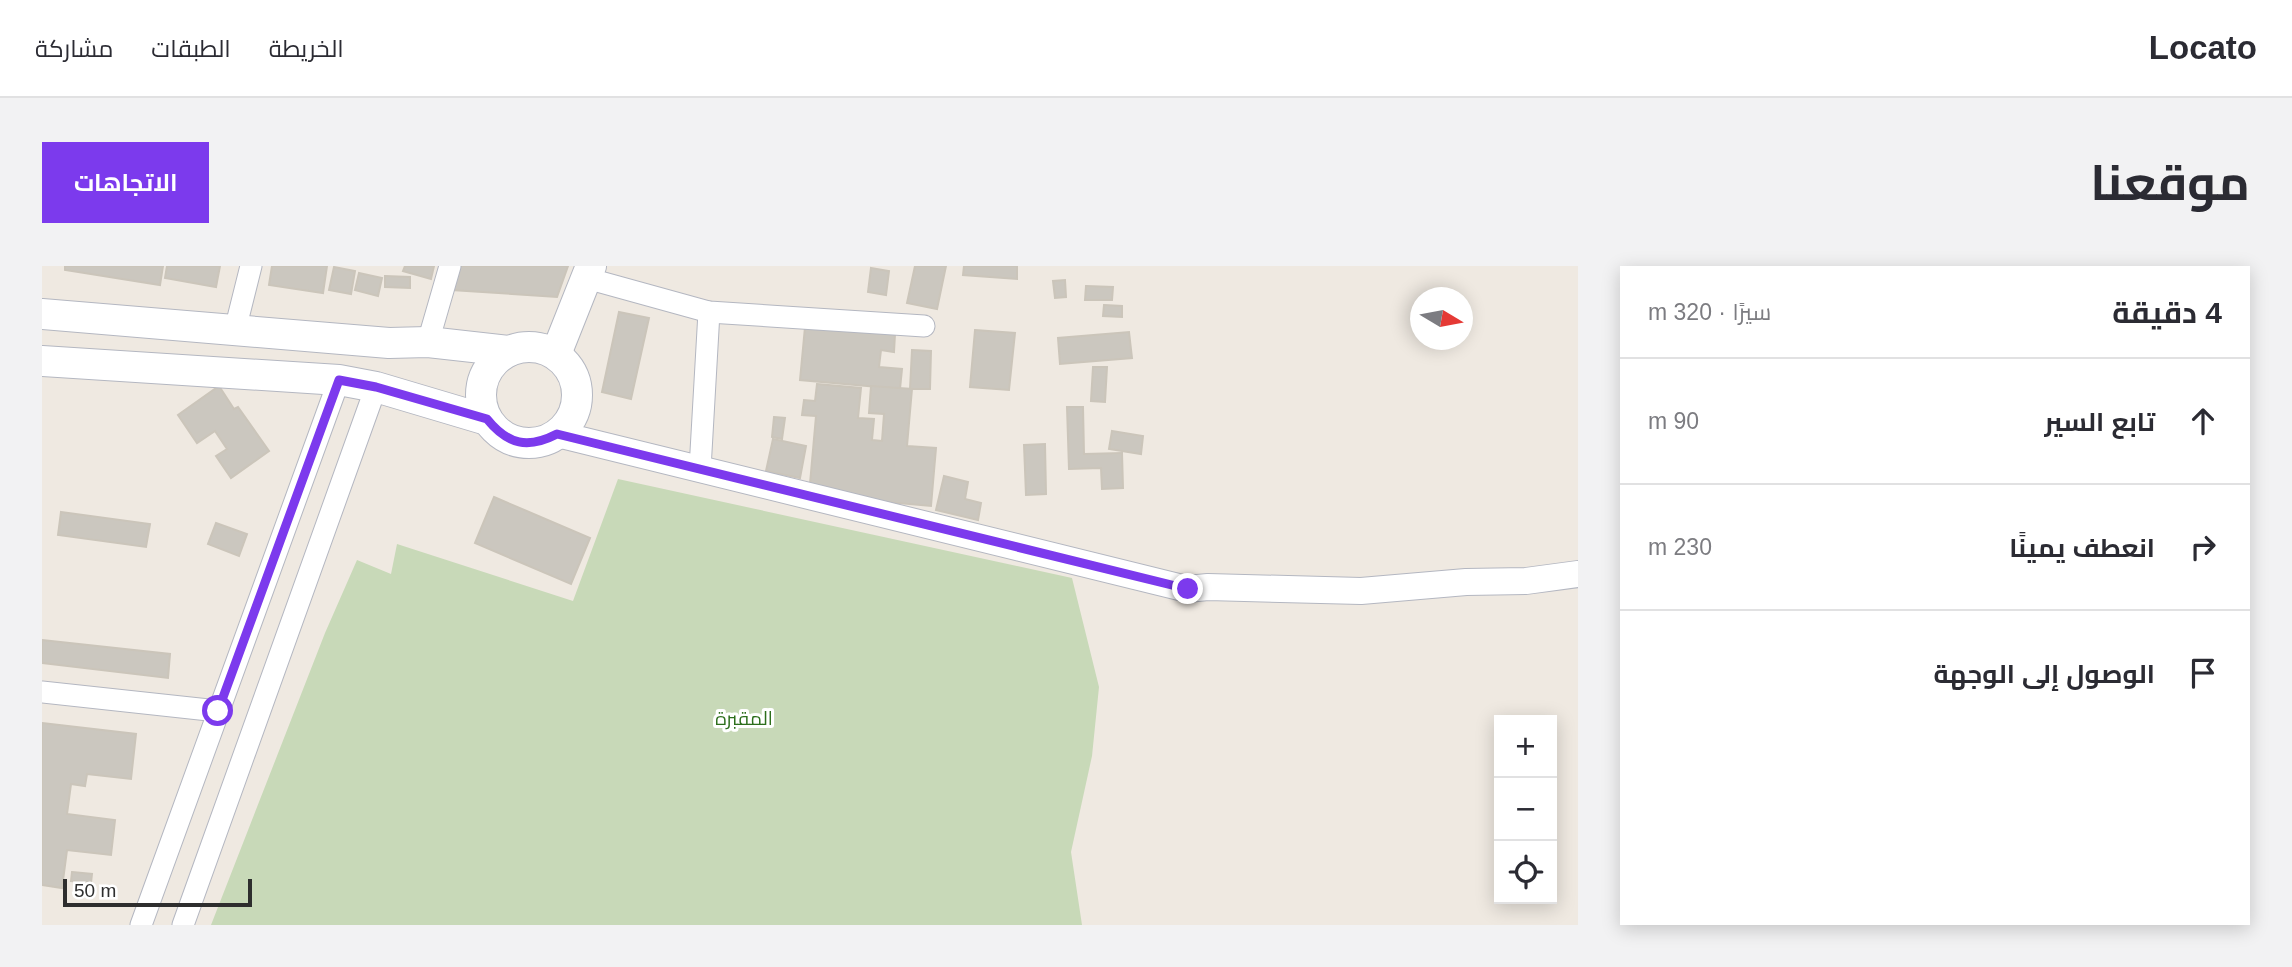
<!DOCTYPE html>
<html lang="ar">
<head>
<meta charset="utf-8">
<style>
  body { margin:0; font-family:Arial,Cairo,sans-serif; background:#f2f2f3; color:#2b2b33; direction:rtl }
  .controls { position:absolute; right:21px; bottom:21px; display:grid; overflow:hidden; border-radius:0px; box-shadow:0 4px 18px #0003 }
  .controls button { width:63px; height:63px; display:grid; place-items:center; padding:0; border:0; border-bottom:2px solid #e1e1e2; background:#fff; color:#2b2b33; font:35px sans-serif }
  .compass { position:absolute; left:1368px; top:21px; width:63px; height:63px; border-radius:50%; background:#fff; box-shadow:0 4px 18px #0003; rotate:100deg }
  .scale { position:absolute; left:21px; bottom:18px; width:189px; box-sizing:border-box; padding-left:7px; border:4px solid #2e2e2e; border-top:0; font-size:19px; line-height:24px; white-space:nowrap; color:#2e2e2e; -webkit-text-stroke:5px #fff; paint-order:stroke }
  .stop { position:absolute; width:21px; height:21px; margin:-16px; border:5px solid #7c3aed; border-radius:50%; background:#fff }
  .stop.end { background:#7c3aed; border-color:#fff; box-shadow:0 2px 7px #0008 }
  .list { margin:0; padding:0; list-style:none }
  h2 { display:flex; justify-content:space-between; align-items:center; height:91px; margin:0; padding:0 28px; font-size:30px }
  h2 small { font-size:23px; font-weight:400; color:#7c7c81 }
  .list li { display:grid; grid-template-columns:46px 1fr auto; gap:21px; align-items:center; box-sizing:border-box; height:126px; padding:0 28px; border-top:2px solid #e1e1e2 }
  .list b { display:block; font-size:26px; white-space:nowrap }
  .list em { font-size:23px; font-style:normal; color:#7c7c81 }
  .icon { flex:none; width:38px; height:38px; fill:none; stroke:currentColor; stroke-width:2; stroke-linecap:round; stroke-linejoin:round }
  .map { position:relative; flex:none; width:1536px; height:659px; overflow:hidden; direction:ltr; border-radius:0px }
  header { display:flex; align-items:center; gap:42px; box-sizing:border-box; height:98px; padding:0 35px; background:#fff; border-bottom:2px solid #e1e1e2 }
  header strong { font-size:33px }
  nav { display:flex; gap:38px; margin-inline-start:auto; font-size:24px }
  .intro { display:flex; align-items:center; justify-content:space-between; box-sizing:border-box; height:168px; padding:0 42px }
  h1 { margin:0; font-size:49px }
  .button { padding:18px 32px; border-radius:0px; background:#7c3aed; color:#fff; font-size:24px; font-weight:700 }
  main { display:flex; gap:42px; padding:0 42px }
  aside { flex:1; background:#fff; border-radius:0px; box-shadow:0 4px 18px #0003 }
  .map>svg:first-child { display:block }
</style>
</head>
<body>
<header>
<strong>Locato</strong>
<nav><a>الخريطة</a><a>الطبقات</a><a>مشاركة</a></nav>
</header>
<div class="intro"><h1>موقعنا</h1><a class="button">الاتجاهات</a></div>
<main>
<aside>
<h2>4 دقيقة<small>سيرًا · 320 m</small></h2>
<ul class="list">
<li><svg class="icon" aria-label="ahead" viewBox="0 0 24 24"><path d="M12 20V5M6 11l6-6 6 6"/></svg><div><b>تابع السير</b></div><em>90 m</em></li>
<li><svg class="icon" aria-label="right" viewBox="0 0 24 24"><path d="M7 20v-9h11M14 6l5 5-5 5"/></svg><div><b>انعطف يمينًا</b></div><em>230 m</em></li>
<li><svg class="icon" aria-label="arrive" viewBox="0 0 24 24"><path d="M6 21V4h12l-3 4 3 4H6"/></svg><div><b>الوصول إلى الوجهة</b></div></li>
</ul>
</aside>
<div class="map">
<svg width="1536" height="659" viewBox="0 0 1536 659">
  <rect width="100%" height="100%" fill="#efe9e1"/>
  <path fill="#c8d9b8" d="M576,213L1030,312L1057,421L1050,490L1029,586L1040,659H169L283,367L315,294L349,308L355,278L531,335Z"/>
  <g fill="#cbc7bf" stroke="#cbc5ba" stroke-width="2">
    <path d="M23,0H121L118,19L23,4Z"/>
    <path d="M125,0H178L174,21L123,12Z"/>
    <path d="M230,0H285L281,27L227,19Z"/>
    <path d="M363,0H392L389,13L361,5Z"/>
    <path d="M416,0H526L515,31L410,24Z"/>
    <path d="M873,0H904L895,43L865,37Z"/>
    <path d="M922,0H975V13L921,9Z"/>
    <path d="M292,1L313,5L309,28L287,24Z"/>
    <path d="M829,2L847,5L844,29L826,26Z"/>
    <path d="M317,7L340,12L336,30L313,24Z"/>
    <path d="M343,10L368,11V22L343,21Z"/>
    <path d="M1023,14L1024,31L1013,32L1011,15Z"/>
    <path d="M1044,20L1071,21L1070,34H1043Z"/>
    <path d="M1062,39L1080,40V51L1061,50Z"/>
    <path d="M577,46L607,52L589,133L560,126Z"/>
    <path d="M763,61L853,68L852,86L839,84L837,101L860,103L858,123L758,114Z"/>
    <path d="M933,64L973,67L967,124L928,121Z"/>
    <path d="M1087,66L1090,92L1018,98L1016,72Z"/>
    <path d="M870,84L889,85L888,123H868Z"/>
    <path d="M1051,101H1065L1063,136L1049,135Z"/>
    <path d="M775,118L819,122L816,152L832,153L830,174L840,175L842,148L827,147L829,120L870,123L865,180L894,182L889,240L767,229L774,150L760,149L762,134L773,135Z"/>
    <path d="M177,120L192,143L196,141L227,185L189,212L174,190L185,183L173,165L155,177L136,149Z"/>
    <path d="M1025,141H1041L1042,188L1080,187L1081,222L1060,223L1059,202L1027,203Z"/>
    <path d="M732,151L743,152L740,173L730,171Z"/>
    <path d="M1070,165L1101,170L1099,188L1067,183Z"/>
    <path d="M731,173L764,180L758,212L724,205Z"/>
    <path d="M1003,178L1004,228L984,229L982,179Z"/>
    <path d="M902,210L926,216L923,233L939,237L936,254L894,244Z"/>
    <path d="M452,231L548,272L529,318L433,277Z"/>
    <path d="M19,246L108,258L104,281L16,269Z"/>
    <path d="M174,257L205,268L197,290L166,278Z"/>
    <path d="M0,374L128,388L126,412L0,397Z"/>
    <path d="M0,457L94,468L89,513L45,508L43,520L29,518L25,548L73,554L69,589L25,584L20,622L0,619Z"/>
    <path d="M30,606L50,608L49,617L29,615Z"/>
  </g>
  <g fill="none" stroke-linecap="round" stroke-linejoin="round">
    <defs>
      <g id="minor">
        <path d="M544,12L667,46L882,60"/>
        <path d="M193,64L209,0"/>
        <path d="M386,76L408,0"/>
        <path d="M658,203L667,46"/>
        <path d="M0,426L176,445"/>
        <path d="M99,659L297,114"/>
        <path d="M141,659L334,121"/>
      </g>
      <path id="tertiary" d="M515,168L1145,323L1166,321L1319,325L1424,316L1484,315L1536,308"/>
      <g id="secondary">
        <path d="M0,48L347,77L386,76L467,85"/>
        <circle cx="487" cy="129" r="48"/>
        <path d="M514,88L549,0"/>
        <path d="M0,95L297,114L334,121L445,154"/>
      </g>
    </defs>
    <use href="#minor" stroke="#b4b7c1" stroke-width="23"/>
    <use href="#tertiary" stroke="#b4b7c1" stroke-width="28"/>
    <use href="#secondary" stroke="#b4b7c1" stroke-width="32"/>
    <use href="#minor" stroke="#fff" stroke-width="21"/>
    <use href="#tertiary" stroke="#fff" stroke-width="26"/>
    <use href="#secondary" stroke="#fff" stroke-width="30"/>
  </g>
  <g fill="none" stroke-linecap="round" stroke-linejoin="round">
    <path stroke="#7c3aed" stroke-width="9" d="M176,445L297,114L334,121L445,153C466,179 486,183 515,168L1146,323"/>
  </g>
  <g text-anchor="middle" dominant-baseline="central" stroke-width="6" stroke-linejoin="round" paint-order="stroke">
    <g font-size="19" fill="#2c6e1b" stroke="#fff">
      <text x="702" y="452">المقبرة</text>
    </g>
  </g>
</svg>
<div class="controls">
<button>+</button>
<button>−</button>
<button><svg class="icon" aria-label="locate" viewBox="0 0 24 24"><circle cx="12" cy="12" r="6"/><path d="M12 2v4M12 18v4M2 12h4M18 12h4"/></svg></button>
</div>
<svg class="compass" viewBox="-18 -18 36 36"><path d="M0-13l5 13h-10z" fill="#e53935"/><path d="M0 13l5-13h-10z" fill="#7c7c81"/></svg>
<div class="scale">50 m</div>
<div class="stop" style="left:176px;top:445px"></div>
<div class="stop end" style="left:1146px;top:323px"></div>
</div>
</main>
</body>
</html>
